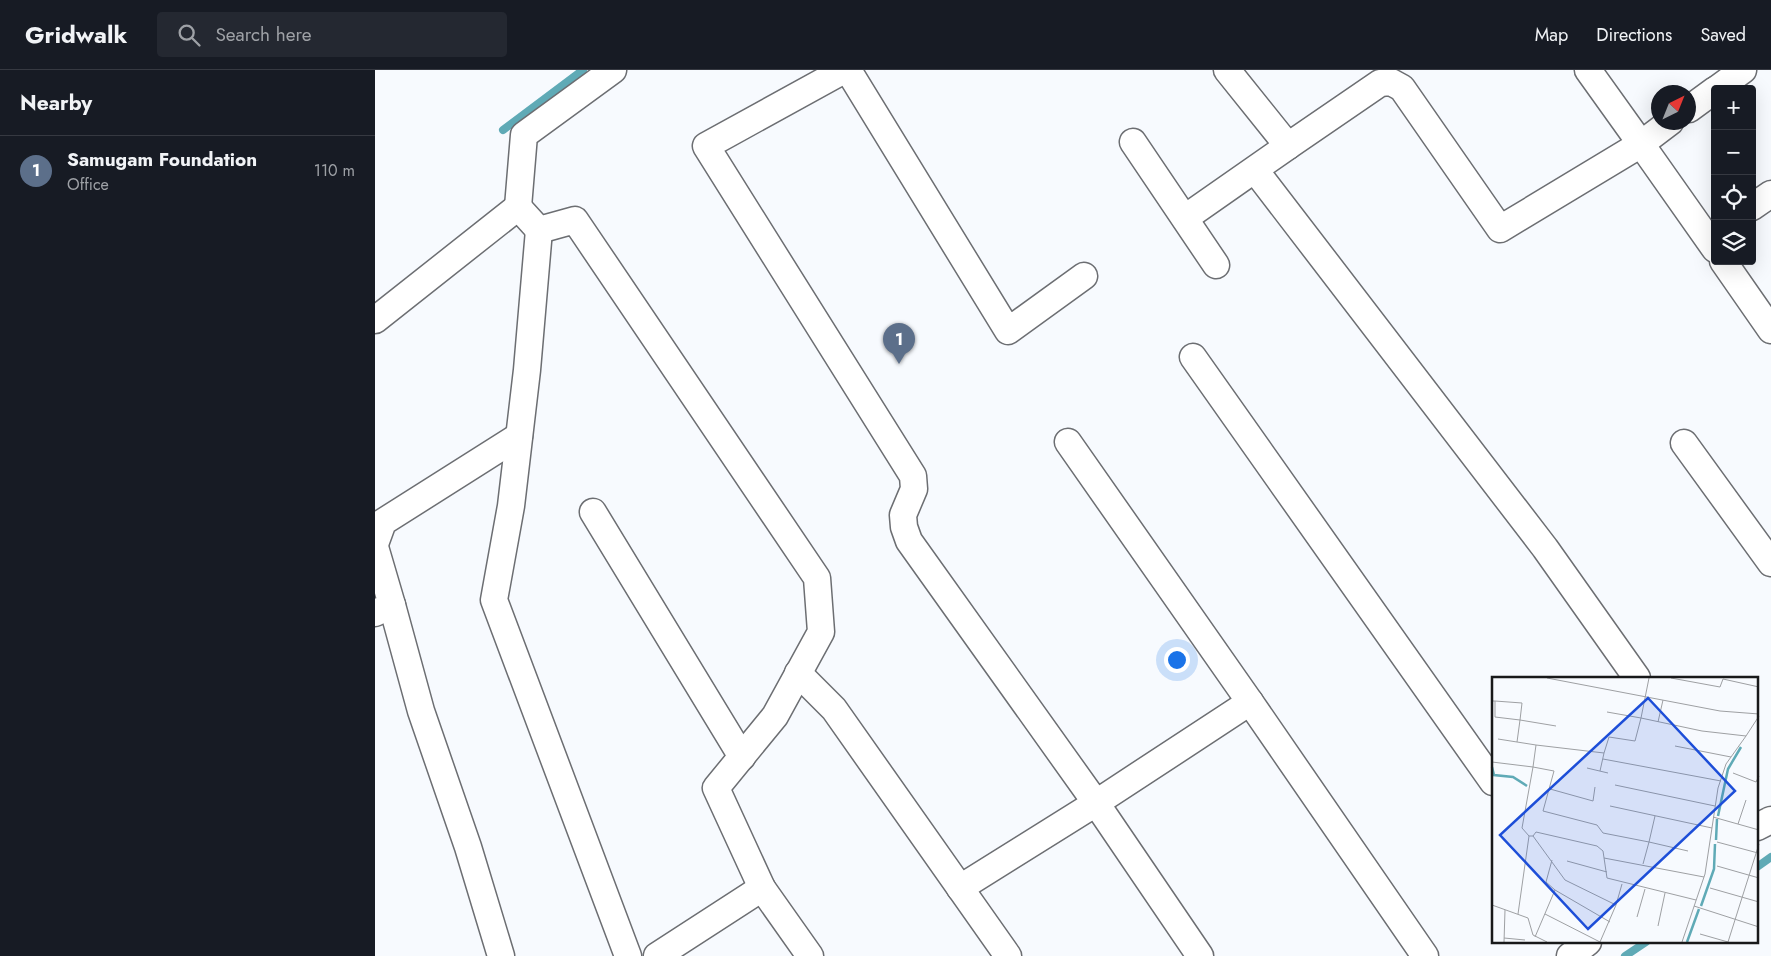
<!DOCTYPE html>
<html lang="en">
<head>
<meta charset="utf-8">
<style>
  body { margin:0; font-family:Jost,sans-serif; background:#242831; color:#f1f3f6 }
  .controls { position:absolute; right:15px; top:15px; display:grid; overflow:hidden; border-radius:5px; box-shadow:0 5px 20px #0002 }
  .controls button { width:45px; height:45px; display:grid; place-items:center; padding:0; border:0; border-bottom:1px solid #363941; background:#171b24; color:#f1f3f6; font:25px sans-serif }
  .compass { position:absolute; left:1276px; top:15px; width:45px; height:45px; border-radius:50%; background:#171b24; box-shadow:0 5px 20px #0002; rotate:43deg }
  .you { position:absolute; left:801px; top:589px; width:18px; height:18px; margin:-12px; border:4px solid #fff; border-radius:50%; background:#1a73e8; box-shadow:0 0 0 8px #1a73e833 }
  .badge { display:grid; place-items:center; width:32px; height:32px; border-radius:50%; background:#2563eb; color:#fff; font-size:16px; font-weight:700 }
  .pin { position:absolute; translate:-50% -41px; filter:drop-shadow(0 1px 2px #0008) }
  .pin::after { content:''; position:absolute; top:26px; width:18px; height:15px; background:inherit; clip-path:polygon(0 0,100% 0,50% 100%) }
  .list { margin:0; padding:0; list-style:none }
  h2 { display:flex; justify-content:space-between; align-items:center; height:65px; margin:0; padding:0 20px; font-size:21px }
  h2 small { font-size:16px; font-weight:400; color:#9ea1a6 }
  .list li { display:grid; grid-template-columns:32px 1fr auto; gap:15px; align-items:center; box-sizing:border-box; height:70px; padding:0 20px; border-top:1px solid #363941 }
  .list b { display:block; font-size:19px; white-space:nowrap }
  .list p { margin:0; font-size:16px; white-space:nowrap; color:#9ea1a6 }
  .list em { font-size:16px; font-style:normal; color:#9ea1a6 }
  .icon { flex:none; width:28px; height:28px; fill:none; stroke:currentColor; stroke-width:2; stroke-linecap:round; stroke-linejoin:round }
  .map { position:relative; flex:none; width:1396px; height:886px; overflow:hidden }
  header { display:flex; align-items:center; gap:30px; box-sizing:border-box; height:70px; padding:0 25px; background:#171b24; border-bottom:1px solid #363941 }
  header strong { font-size:24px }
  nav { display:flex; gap:28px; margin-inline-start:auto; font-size:18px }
  .search { width:350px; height:45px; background:#242831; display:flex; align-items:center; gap:12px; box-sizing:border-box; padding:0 18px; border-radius:5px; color:#9ea1a6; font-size:19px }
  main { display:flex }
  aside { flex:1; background:#171b24 }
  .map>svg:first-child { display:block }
</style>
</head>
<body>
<header>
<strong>Gridwalk</strong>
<div class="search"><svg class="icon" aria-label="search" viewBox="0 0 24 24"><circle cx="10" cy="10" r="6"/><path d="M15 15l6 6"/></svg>Search here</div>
<nav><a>Map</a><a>Directions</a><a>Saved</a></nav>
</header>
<main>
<aside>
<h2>Nearby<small></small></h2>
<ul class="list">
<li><span class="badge" style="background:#5c6f8a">1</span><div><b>Samugam Foundation</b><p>Office</p></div><em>110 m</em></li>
</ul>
</aside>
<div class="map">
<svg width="1396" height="886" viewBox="0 0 1396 886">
  <rect width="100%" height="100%" fill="#f7fafe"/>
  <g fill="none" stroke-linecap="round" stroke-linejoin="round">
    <g stroke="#5faab6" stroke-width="8">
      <path d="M128,60L208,0"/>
      <path d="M1382,797L1396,787"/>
      <path d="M1250,886L1271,872"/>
    </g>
    <defs>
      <g id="street">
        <path d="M469,0L331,76L538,406L539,419L528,445L529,457L534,471L721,733L875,632"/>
        <path d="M473,0L633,261L709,206"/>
        <path d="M1213,0L1266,74L1295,52"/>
        <path d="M1342,19L1368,0"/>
        <path d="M1314,39L1340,20"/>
        <path d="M758,72L841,195"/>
        <path d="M913,76L1005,13L1016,12L1027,18L1125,159L1266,74L1340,179"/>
        <path d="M880,100L1170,478L1262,608"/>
        <path d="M143,137L149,65L238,0"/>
        <path d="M1377,137L1396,124"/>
        <path d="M810,148L913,76L852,0"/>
        <path d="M164,160L152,300L136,436L119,530L253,886"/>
        <path d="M1348,191L1396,260"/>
        <path d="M0,250L143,137L164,160L200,150L442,508L446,562L400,646L341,718L387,818L435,886"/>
        <path d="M818,287L1118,712"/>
        <path d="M693,372L875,632L1050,886"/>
        <path d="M1309,373L1396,493"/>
        <path d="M218,442L367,687"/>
        <path d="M0,474L8,452L144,366"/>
        <path d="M0,477L17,535L0,543"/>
        <path d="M17,535L46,641L93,777L126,886"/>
        <path d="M423,603L459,639L633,886"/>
        <path d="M1382,757L1396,750"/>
        <path d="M585,818L721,733L825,886"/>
        <path d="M282,886L387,818"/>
        <path d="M1195,886L1213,872"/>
      </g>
    </defs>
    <use href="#street" stroke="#6c6e72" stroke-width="29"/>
    <use href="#street" stroke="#fff" stroke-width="26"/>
  </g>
  <g transform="translate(1117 607)">
    <rect width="266" height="266" fill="#f7fafe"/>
    <path fill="none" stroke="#5faab6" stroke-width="2.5" d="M0,90L2,98L21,100L35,109M226,139L236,92L249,70M224,163L225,142M209,229L222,192L223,167M195,265L207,232"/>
    <path fill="none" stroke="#9ea0a3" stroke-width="1" d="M55,1L228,34L267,37M179,1L228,10L231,2L267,10M0,24H3L30,26L28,43L3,40V24M115,35L149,41L157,1M166,45L171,23M254,59L267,39M6,62L44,68M25,65L28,43L64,49M183,69L239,80M112,76L117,60L143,64L149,41L210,54L254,59L234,87L226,111L213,197L190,265M111,82L229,104M0,85L41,90L30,151L37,159M95,91L116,96M108,94L112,76L44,68L41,90L62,94L51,134L105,148L111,156L157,165L163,139M241,96L264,105L267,99M123,108L223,129M58,112L101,124L103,110M118,129L220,151M221,140L267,153M246,147L254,123M41,159L73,203L124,228L130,207M225,165L266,176M112,181L212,200M75,184L115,195M151,187L157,165L196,174M225,189L267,201M218,211L267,225M63,213L118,245M0,228L36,241L41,258L55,265M202,229L267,250M26,237L37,159H41L44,155L105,169L111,174L115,201L204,223M53,237L108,265M145,240L153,212M166,249L173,216M208,257L236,265M43,260L63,213L54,205L60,183M12,261L33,263M12,265L13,233M108,265L124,228M236,265L267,167"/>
    <path fill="#1d4ed8" fill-opacity="0.15" stroke="#1d4ed8" stroke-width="2.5" d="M156,21L243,114L96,252L8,158Z"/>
    <rect width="266" height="266" fill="none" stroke="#18191a" stroke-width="2.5"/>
  </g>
</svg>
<div class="controls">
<button>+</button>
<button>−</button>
<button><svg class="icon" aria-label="locate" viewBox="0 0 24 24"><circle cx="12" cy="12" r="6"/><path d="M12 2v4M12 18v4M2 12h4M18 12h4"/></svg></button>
<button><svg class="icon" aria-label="layers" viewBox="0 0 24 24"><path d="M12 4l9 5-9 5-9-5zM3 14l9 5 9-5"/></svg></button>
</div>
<svg class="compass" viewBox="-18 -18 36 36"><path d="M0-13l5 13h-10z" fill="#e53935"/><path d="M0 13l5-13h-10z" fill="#9ea1a6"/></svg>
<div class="you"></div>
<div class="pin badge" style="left:524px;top:294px;background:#5c6f8a">1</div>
</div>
</main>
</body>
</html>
